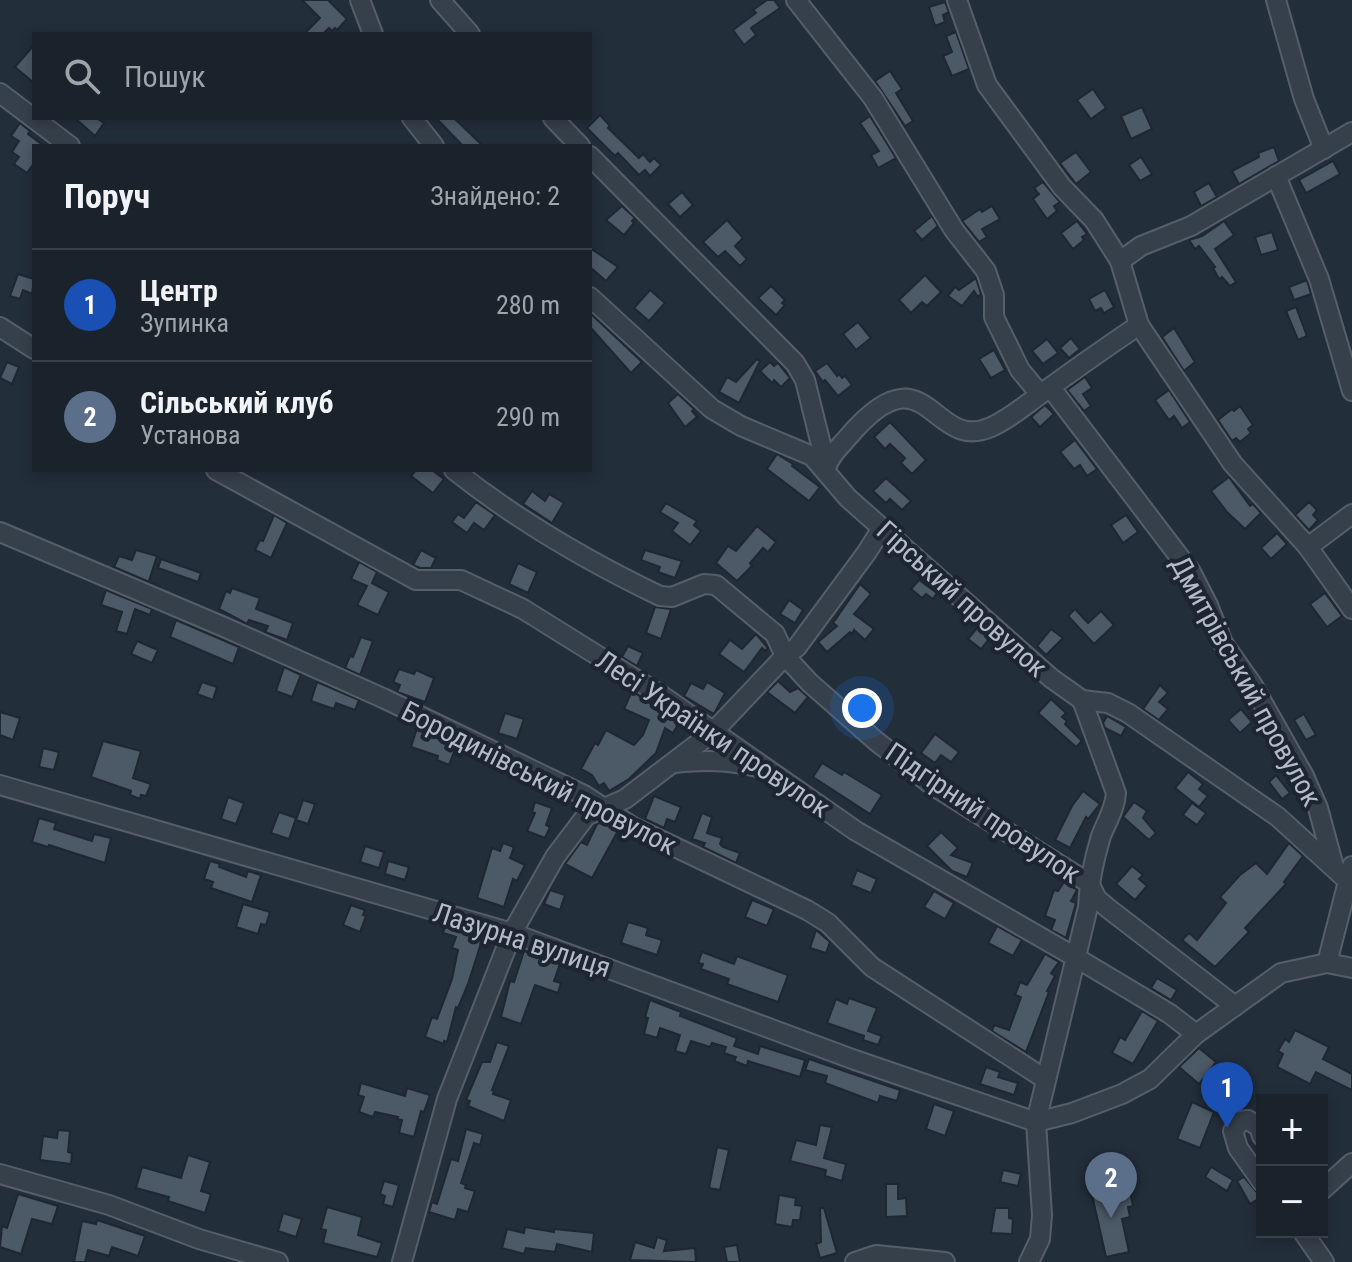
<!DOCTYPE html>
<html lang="uk">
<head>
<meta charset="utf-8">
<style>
  body { margin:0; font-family:"Roboto Condensed",sans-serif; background:#272f38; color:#f1f3f6 }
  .controls { position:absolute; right:24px; bottom:24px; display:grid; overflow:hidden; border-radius:0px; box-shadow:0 4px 12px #0003 }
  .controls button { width:72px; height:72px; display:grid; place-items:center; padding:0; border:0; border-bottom:2px solid #383f48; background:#1a222c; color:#f1f3f6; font:40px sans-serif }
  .you { position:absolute; left:862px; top:708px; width:28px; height:28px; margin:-20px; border:6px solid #fff; border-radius:50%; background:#1a73e8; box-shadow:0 0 0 12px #1a73e833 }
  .badge { display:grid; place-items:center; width:52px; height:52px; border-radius:50%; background:#b45309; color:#fff; font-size:26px; font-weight:700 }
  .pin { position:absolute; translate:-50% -66px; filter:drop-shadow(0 2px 4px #0008) }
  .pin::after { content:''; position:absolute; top:42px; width:28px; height:24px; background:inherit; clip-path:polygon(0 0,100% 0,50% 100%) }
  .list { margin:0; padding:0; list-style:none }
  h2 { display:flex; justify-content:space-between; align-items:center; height:104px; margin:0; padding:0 32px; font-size:34px }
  h2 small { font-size:26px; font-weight:400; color:#9fa4a9 }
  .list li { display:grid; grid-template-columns:52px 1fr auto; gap:24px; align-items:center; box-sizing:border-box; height:112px; padding:0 32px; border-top:2px solid #383f48 }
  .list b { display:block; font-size:30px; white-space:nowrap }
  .list p { margin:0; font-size:26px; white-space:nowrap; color:#9fa4a9 }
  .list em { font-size:26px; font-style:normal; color:#9fa4a9 }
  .icon { flex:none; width:44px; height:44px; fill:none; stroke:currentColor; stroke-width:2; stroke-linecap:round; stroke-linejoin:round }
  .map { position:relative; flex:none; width:1352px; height:1262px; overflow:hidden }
  .search { position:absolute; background:#1a222c; box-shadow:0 4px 12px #0003; left:32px; top:32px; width:560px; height:88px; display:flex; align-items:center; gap:20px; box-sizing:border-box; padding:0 28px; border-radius:0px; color:#9fa4a9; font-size:30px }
  .panel { position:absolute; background:#1a222c; box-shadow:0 4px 12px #0003; left:32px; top:144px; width:560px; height:328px; border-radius:0px }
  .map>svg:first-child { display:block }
</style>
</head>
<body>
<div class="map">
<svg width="1352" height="1262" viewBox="0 0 1352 1262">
  <rect width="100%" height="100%" fill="#232e3b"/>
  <g fill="#4c5967" stroke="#1e2732" stroke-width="2">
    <path d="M302,0H328L347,19L337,30L335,28L332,31L329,28L323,34H304L320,18Z"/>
    <path d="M767,0H774L780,8L751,28L756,35L744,45L733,30L756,13L753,10Z"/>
    <path d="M945,2L949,12L943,15L945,22L935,26L929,7Z"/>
    <path d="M956,32L969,69L952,76L943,56L952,52L946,36Z"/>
    <path d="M34,45V83L15,67Z"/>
    <path d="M890,71L902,89L896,93L913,121L905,126L875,81Z"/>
    <path d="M1093,89L1106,108L1091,119L1077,100Z"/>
    <path d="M1142,107L1152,129L1131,139L1121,116Z"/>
    <path d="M600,115L610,126L608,128L639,158L643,154L650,162L654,158L661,165L650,176L645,170L639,175L618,153L615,156L587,128Z"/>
    <path d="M870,116L896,158L878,168L871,155L879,151L860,123Z"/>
    <path d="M75,118H96L104,123L95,136Z"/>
    <path d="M436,118H454L483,146H463Z"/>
    <path d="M20,123L30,131L28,134L44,146H34V163L27,173L14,164L19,157L12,152L19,141L11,136Z"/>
    <path d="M1274,147L1279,161L1239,184L1232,171L1259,157L1258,153Z"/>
    <path d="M1076,152L1091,172L1076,184L1060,163Z"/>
    <path d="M1141,157L1152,174L1140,181L1129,165Z"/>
    <path d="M1333,161L1340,174L1306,193L1299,180Z"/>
    <path d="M1043,182L1060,202L1054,206L1057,211L1047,219L1033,199L1039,194L1034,188Z"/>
    <path d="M1209,183L1217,197L1201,206L1194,192Z"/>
    <path d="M682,192L693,205L680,217L668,204Z"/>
    <path d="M622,206L635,218L632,221L634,223L624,235L606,220Z"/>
    <path d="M992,206L1000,219L982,229L987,237L979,242L962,221L980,209L982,212Z"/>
    <path d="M932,216L938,226L922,240L914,231Z"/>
    <path d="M727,220L743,238L735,246L747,259L740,266L725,251L718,257L703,242Z"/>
    <path d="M1077,221L1087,234L1082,237L1084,240L1073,249L1061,233Z"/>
    <path d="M1224,221L1234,235L1215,249L1236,282L1230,286L1222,277L1219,279L1213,268L1215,267L1199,246L1195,249L1189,240L1202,236Z"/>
    <path d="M1272,232L1278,250L1261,255L1255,237Z"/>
    <path d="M590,248L618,267L606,281L590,267Z"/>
    <path d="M18,274L34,279L32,294L23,290L20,299L10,296Z"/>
    <path d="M925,275L941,292L927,306L922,302L911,313L899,300Z"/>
    <path d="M976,278L981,294L978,297L974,291L962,306L948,296L955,287L959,290Z"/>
    <path d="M1307,280L1311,294L1294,300L1289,287Z"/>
    <path d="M771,286L785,300L782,303L785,305L776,315L758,298Z"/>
    <path d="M650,290L665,303L649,321L634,308Z"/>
    <path d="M1105,290L1114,307L1104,313L1101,308L1095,311L1089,299Z"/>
    <path d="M1296,307L1307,336L1298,340L1286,311Z"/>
    <path d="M590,313L642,362L631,373L590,327Z"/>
    <path d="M858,322L871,338L856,350L843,334Z"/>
    <path d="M1174,328L1195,362L1184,371L1162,337Z"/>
    <path d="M1071,338L1080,349L1069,358L1060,348Z"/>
    <path d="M1047,339L1058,353L1043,364L1032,351Z"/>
    <path d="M994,350L1005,370L991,378L979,359Z"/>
    <path d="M757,359L760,361L739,403L719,392L727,377L736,382Z"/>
    <path d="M7,362L19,367L12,384L0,378Z"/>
    <path d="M770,362L774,366L778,363L790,378L781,387L774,380L772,383L760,371Z"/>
    <path d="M827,363L837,376L839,374L842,378L845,376L852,385L838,396L825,380L823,382L815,371Z"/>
    <path d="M1085,377L1092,388L1083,394L1091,406L1084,411L1067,390Z"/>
    <path d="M1169,390L1190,422L1182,428L1174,416L1169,420L1155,400Z"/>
    <path d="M678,394L694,409L692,411L697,417L685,427L668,403Z"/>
    <path d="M1045,405L1054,414L1040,427L1031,417Z"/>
    <path d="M1240,406L1253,425L1248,429L1251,433L1240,442L1236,438L1232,441L1218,420L1232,409L1234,411Z"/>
    <path d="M890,422L926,460L912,474L901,463L905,458L890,444L885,449L874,437Z"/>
    <path d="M1075,440L1097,469L1087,476L1080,465L1074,469L1060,452Z"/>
    <path d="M777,454L793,464L792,466L820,487L809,501L767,469Z"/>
    <path d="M416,470H432L444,479L433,493L411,476Z"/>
    <path d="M1229,477L1250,506L1253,504L1261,513L1245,529L1227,512L1211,491Z"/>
    <path d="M886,478L911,501L902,510L890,499L886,503L873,491Z"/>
    <path d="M532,491L545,501L549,494L564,503L552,523L523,504Z"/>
    <path d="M476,502L495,515L484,530L474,523L467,533L452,522L458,514L464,518Z"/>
    <path d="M1309,502L1317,510L1313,515L1318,520L1309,530L1295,515Z"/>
    <path d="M666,503L697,521L694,525L701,531L690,545L672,531L678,523L660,512Z"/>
    <path d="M274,515L287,523L271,558L255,550L260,540L263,541Z"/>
    <path d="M1126,515L1138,532L1123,543L1111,525Z"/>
    <path d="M757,526L776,542L768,552L763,548L750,563L752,566L737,581L716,563L728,546L736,551Z"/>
    <path d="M1277,533L1287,544L1271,559L1261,548Z"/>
    <path d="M136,550L157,556L149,581L161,587L114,567L119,556L132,560Z"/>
    <path d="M421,550L436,558L431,568H420L413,565Z"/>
    <path d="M645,550L682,561L675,578L658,572L660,567L641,560Z"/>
    <path d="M161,559L201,573L198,582L158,568Z"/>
    <path d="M359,562L377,572L372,583L389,592L378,615L357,605L367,586L351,579Z"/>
    <path d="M518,563L537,572L528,593L509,584Z"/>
    <path d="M919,580L937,593L933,599L926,594L922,598L911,589Z"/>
    <path d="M860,584L871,594L854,614L874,629L865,640L854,630L852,634L850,632L827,652L818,642L837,626L833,623Z"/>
    <path d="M232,588L260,598L256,609L293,623L287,640L265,632L268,626L249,620L247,624L219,609L226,591L230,593Z"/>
    <path d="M106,590L152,609L150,615L135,609L127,634L116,631L122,612L101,605Z"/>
    <path d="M1325,593L1342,616L1327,627L1310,604Z"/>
    <path d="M789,600L803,610L795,623L780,614Z"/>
    <path d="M655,607L671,609L661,639L646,633Z"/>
    <path d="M1075,609L1088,623L1101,611L1114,625L1094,644L1068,616Z"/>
    <path d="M176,620L239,647L233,664L170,637Z"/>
    <path d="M977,628L989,639L981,649L968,639Z"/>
    <path d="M1051,629L1063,638L1046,655L1037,646Z"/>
    <path d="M756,634L768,648L765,651L762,648L744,672L719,654L730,640L742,649Z"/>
    <path d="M361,637L373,641L360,675L345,668L350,656L353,657Z"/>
    <path d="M137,641L158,650L152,663L131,654Z"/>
    <path d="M628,646L643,653L637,666L622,657Z"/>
    <path d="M284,667L301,675L292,697L276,691Z"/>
    <path d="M399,669L414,674L416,670L434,678L425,702L397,692L400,685L393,682Z"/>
    <path d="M778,681L790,692L798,688L808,697L795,713L767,692Z"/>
    <path d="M202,682L217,687L213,700L197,694Z"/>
    <path d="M317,682L359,700L355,710L336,703L334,709L311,701Z"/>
    <path d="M707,682L725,693L714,714L684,696L691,683L703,689Z"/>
    <path d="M1160,685L1168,693L1159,702L1168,709L1159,720L1143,709Z"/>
    <path d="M632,691L679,723L673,733L665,728L656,753L629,779L609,791L604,783L599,786L592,775L581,769L595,743L598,745L606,730L634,745L643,735L649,720L624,709Z"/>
    <path d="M1051,699L1066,713L1062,717L1067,721L1065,724L1082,741L1076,747L1038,713Z"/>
    <path d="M1241,709L1252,722L1240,733L1228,720Z"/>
    <path d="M0,712L20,718L13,740L0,735Z"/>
    <path d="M505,713L524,719L517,739L498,733Z"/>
    <path d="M1304,714L1316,735L1306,740L1294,720Z"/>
    <path d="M1107,716L1126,727L1121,736L1105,728L1103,723Z"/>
    <path d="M417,728L456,747L449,765L437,760L438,756L411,747Z"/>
    <path d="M935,734L959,752L951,762L941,755L935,763L921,753Z"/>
    <path d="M103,741L141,751L133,778L151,784L146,796L141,795L140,799L130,795L131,791L91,777Z"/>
    <path d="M43,748L59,752L54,770L39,767Z"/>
    <path d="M822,763L842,775L844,772L882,795L870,814L813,777Z"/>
    <path d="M1188,772L1203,784L1199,789L1208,796L1199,807L1175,788Z"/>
    <path d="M1276,775L1290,793L1282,799L1269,782Z"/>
    <path d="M1083,791L1100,804L1088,819L1086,817L1070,848L1055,840L1072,806Z"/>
    <path d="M654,796L681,807L675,822L667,819L664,828L645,819Z"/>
    <path d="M228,797L244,803L236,824L221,819Z"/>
    <path d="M303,800L315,804L308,824L296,820Z"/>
    <path d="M535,802L552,808L546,825L550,827L545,838L527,831L535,813L532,812Z"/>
    <path d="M1134,802L1147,811L1143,818L1156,833L1149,840L1123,817Z"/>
    <path d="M1192,803L1206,813L1197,825L1183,815Z"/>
    <path d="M279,812L296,818L289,839L271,833Z"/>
    <path d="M702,813L712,817L707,833L722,838L720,844L723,847L740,853L736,863L703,847L705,843L692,839Z"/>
    <path d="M39,818L56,823L54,829L92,841L94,834L111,838L105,863L49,845L48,847L32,842Z"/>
    <path d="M603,822L618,831L592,878L565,864L581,842L587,845L597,824Z"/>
    <path d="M941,832L958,848L951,855L973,863L967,877L952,871L927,846Z"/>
    <path d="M503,843L514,847L510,858L525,865L517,881L513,879L504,907L477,898L492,848L500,851Z"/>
    <path d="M1289,843L1303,856L1284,882L1286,884L1245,928L1249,932L1215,967L1182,940L1189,933L1197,940L1226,903L1220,897L1240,875L1256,863L1267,874Z"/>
    <path d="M365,846L384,852L379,868L360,862Z"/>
    <path d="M210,861L220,864L219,867L246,877L248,871L261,875L252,902L211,888L213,882L204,879Z"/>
    <path d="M388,861L409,867L405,880L385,874Z"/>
    <path d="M1132,866L1143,875L1139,879L1147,886L1135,900L1116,884Z"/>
    <path d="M857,870L877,879L871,893L851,885Z"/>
    <path d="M1064,882L1077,890L1071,901L1076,903L1066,938L1051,930L1055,920L1045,916L1054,890L1058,891Z"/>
    <path d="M550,890L565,895L560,910L544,904Z"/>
    <path d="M934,891L954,903L945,919L924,907Z"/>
    <path d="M752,900L774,909L767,926L745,917Z"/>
    <path d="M243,904L270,912L266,925L261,924L258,934L236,927Z"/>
    <path d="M351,905L365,910L363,915L366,916L360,932L343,925Z"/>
    <path d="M628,922L648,928L646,935L662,940L657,955L621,943Z"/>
    <path d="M445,926L483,937L468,984L458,1008L456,1007L447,1042L444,1041V1044L425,1037L432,1017L437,1019L452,979L458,950L452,948L456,937L443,933Z"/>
    <path d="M997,926L1022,940L1013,956L988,943Z"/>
    <path d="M816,930L830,942L826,953L810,948Z"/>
    <path d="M524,951L560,964L554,981L561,983L558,993L535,985L521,1024L501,1017L510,981L514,982Z"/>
    <path d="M702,952L734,964L737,956L788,975L778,1002L727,984L729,979L701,969L703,964L698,963Z"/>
    <path d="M1045,954L1059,962L1051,973L1055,976L1047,991L1049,992L1026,1052L992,1031L994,1025L1009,1030L1021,997L1015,995L1020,982L1027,985Z"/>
    <path d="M1157,978L1177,990L1171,1000L1151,988Z"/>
    <path d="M849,998L877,1008L868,1031L882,1036L878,1045L863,1040L864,1036L827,1023L836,999L847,1004Z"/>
    <path d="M650,1000L681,1012L680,1016L737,1038L734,1046L758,1054L760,1046L805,1060L800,1077L748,1061L747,1066L734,1061L736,1057L724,1053L726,1047L712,1043L710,1047L691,1041L686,1054L675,1051L680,1035L660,1028L657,1038L644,1034L648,1018L645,1017Z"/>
    <path d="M1142,1011L1158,1021L1133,1064L1112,1053L1120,1037L1125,1040Z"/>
    <path d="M1295,1030L1329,1047L1323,1059L1352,1074V1090L1316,1072L1310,1084L1277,1067L1283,1054L1278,1051L1285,1039L1289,1042Z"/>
    <path d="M497,1042L509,1046L492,1090H494L493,1094L511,1100L504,1121L468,1106L470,1101L466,1100L482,1062H490Z"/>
    <path d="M1199,1048L1216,1062L1199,1084L1179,1067Z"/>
    <path d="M809,1059L900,1090L897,1101L880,1096L878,1103L825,1083L827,1076L805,1070Z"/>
    <path d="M986,1067L1000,1072L998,1077L1018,1083L1014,1095L980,1084Z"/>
    <path d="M361,1083L405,1096L407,1088L430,1095L424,1112L421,1111L414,1137L399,1133L402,1120L397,1119L398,1117L375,1112L373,1117L359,1112L364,1097L358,1095Z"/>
    <path d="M1192,1102L1214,1112L1200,1148L1177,1139Z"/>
    <path d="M934,1104L954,1111L945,1136L926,1129Z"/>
    <path d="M820,1125L832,1127L824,1158L846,1164L842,1181L825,1176L826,1170L790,1161L796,1140L816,1145Z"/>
    <path d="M466,1129L483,1134L480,1145L474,1143L461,1183L466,1185L465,1188L475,1191L468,1212L458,1209L455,1220L429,1212L432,1202L437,1204L451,1159L458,1161Z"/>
    <path d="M58,1130L70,1131L68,1152L72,1153L71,1164L40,1160L43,1136L57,1138Z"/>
    <path d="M717,1147L729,1150L720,1190L709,1188Z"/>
    <path d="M188,1155L210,1162L201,1191L211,1194L205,1213L168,1201L169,1197L136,1188L142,1167L181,1178Z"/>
    <path d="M1211,1167L1233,1180L1227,1191L1205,1177Z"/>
    <path d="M1003,1170L1021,1174L1018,1186L1000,1182Z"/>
    <path d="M1244,1177L1261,1197L1250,1204L1237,1181Z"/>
    <path d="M1121,1179L1123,1188L1129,1187L1133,1206L1128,1207L1130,1217L1122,1219L1129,1252L1106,1257L1090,1186Z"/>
    <path d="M384,1181L399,1185L393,1207L383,1204L385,1196L380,1194Z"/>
    <path d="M886,1184H898V1199L906,1198L907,1216L886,1217Z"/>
    <path d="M18,1194L58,1206L52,1224L32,1219L21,1254L0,1247L2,1226L7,1228Z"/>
    <path d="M779,1195L796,1198L795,1205L802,1206L800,1220H793L792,1227L775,1224Z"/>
    <path d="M327,1207L362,1217L358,1235L382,1243L377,1257L323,1243L326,1230L321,1229Z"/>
    <path d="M820,1208H824L837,1253L820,1258L816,1244L821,1242Z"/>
    <path d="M995,1208H1009V1218L1013,1219L1012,1234L991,1233Z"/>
    <path d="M283,1213L302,1219L296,1237L278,1231Z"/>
    <path d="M97,1220L145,1236L138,1256L112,1247L109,1256L88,1250L85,1262H74L82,1221L96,1224Z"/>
    <path d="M525,1227L554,1232V1229L594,1233L592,1252L557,1244L555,1252L526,1248L524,1254L502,1248L507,1229L524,1233Z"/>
    <path d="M657,1237L667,1240L664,1251L695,1248L696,1262L630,1260L635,1242L654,1248Z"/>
    <path d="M737,1245L740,1262H727L724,1247Z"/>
  </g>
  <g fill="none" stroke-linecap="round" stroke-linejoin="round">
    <defs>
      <g id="minor">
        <path d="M360,0L373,34"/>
        <path d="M440,0L470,34"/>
        <path d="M796,0L873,98L954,230L986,271L994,295V317L1020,370L1040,394"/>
        <path d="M957,0L987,85L1062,187L1094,220L1120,261L1139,325L1233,464L1308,547L1352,609"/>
        <path d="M1276,0L1304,99L1324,149"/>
        <path d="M0,93L70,146"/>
        <path d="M412,118L434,146"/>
        <path d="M553,118L580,146"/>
        <path d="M590,156L795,363L805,380L826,465"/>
        <path d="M1276,176L1319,279L1352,391"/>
        <path d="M1120,261L1141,246L1191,226L1352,132"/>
        <path d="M590,297L712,409L741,426L812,456L848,498L1051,678L1082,700L1108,703L1128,713L1278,817L1348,881"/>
        <path d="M0,327L34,349"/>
        <path d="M1051,388L1191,572L1208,605L1223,643L1252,684L1304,776L1318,808L1334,867"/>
        <path d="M216,470L416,580H461L523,609L661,695L856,831L1075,957L1170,1014L1196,1034"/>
        <path d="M454,470C517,520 587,561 660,596L672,597L704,584L716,585L775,634L785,656L810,683L876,741L932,785L1089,883L1097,899L1109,909L1235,1006"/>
        <path d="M826,471C827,457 841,446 849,436C928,344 931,454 991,427C1009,419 1023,407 1038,396C1071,372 1105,348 1139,325"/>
        <path d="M0,532L224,627L385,699L584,795L633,827L807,910L828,923L872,967L1045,1079"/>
        <path d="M1308,547L1352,514"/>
        <path d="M675,763C704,760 728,760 757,767"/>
        <path d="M0,785L512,933L855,1060L1036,1122L1072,1113L1122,1094L1150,1079L1196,1034L1281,973L1327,963L1352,968"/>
        <path d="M1327,963L1352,866"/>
        <path d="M1262,1136L1259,1127L1248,1120L1241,1121L1233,1131L1238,1148L1262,1182"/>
        <path d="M0,1174L109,1205L199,1239L278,1262"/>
        <path d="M1322,1190L1352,1163"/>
        <path d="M1303,1232L1324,1262"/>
        <path d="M402,1262L447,1099L512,933L555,857L586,816L625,799L713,732L785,656L797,647L867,552L882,528"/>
        <path d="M855,1262L876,1255L945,1262"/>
        <path d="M1029,1262L1040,1239L1042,1215L1036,1122L1088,907C1089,883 1094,859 1101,836C1107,821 1115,809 1116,793L1082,700"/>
      </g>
    </defs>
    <use href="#minor" stroke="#555e69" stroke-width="22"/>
    <use href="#minor" stroke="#36404b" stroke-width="18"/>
  </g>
  <g text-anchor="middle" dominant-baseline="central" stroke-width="8" stroke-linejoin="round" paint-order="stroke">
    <g font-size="28" fill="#b2bbc7" stroke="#1c2530">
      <text transform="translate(962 599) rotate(42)">Гірський провулок</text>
      <text transform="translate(1246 681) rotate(61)">Дмитрівський провулок</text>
      <text transform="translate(713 734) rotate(34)">Лесі Українки провулок</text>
      <text transform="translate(539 778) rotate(27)">Бородинівський провулок</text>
      <text transform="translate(983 813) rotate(34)">Підгірний провулок</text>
      <text transform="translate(522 940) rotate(18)">Лазурна вулиця</text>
    </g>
  </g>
</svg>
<div class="controls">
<button>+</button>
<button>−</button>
</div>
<div class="you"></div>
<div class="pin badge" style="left:1227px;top:1128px;background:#1a4fb4">1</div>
<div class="pin badge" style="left:1111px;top:1218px;background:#5c6f8a">2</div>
<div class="search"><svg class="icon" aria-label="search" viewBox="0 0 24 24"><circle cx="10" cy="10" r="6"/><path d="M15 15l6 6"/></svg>Пошук</div>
<section class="panel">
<h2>Поруч<small>Знайдено: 2</small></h2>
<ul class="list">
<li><span class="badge" style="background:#1a4fb4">1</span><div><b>Центр</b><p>Зупинка</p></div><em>280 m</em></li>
<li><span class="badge" style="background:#5c6f8a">2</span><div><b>Сільський клуб</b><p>Установа</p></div><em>290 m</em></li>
</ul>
</section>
</div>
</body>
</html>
